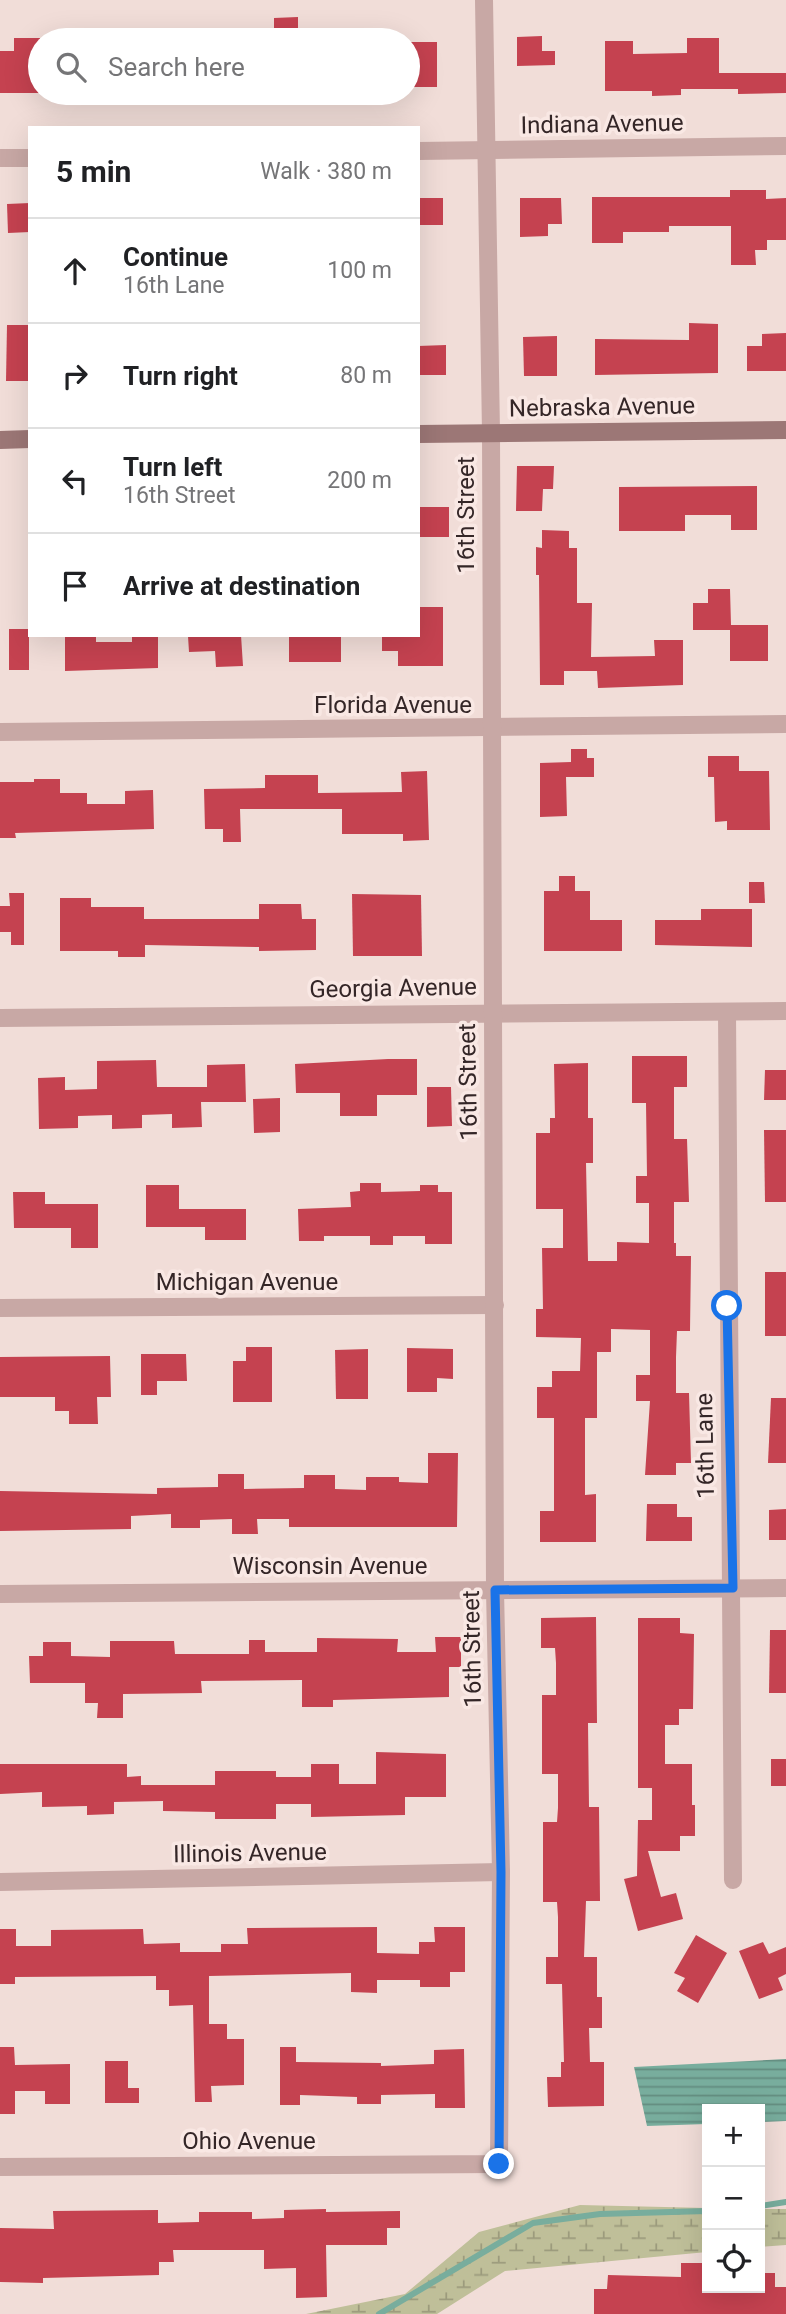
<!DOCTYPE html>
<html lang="en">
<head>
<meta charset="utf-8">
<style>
  body { margin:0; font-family:Roboto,sans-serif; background:#f2f2f2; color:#202124 }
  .controls { position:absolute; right:21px; bottom:21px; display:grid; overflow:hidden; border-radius:0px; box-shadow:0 7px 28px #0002 }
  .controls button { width:63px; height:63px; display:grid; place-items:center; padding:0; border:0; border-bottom:2px solid #e0e0e0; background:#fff; color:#202124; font:35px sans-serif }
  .stop { position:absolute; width:21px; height:21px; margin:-16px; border:5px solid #1a73e8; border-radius:50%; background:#fff }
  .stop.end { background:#1a73e8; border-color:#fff; box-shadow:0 2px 7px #0008 }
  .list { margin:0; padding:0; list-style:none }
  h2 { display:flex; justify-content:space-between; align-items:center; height:91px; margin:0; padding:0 28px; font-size:30px }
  h2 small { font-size:23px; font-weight:400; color:#757577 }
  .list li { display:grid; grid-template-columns:46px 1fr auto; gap:21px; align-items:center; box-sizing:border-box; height:105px; padding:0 28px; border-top:2px solid #e0e0e0 }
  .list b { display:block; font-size:26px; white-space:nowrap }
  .list p { margin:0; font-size:23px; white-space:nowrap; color:#757577 }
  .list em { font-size:23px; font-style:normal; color:#757577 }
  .icon { flex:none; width:38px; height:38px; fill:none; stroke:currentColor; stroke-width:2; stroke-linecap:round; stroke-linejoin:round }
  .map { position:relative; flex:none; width:786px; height:2314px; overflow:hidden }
  .search { position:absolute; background:#fff; box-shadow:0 7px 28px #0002; left:28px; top:28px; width:392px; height:77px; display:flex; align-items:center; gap:18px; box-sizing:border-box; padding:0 24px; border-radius:38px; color:#757577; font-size:26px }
  .panel { position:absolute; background:#fff; box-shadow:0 7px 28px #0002; left:28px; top:126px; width:392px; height:511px; border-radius:0px }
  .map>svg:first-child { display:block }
</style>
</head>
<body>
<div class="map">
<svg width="786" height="2314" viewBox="0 0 786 2314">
  <defs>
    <pattern id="wetland-marsh" width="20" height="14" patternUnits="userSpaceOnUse" patternTransform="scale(1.75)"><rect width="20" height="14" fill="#bfbf99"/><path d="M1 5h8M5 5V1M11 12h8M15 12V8" fill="none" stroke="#9c9b7d"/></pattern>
    <pattern id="water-rules" width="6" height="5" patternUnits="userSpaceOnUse" patternTransform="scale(1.75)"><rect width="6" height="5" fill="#78ad9d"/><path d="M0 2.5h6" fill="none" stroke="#638d80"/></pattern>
  </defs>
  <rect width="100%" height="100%" fill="#f1ddd8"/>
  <g fill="url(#wetland-marsh)">
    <path d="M580,2205L707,2208V2252L505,2271L437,2314H306L405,2294L479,2232Z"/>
    <path d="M760,2209H786V2245L760,2247Z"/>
  </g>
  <path fill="url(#water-rules)" d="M786,2059V2121L760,2122V2109H707V2124L647,2126L634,2067Z"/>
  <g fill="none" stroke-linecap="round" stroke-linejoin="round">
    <g stroke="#78ad9d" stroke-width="6">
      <path d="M760,2206L786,2202"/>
      <path d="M379,2314L533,2223L600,2214L707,2211"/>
    </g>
  </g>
  <g fill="#c54250">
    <path d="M298,17V40H274V18Z"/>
    <path d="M542,36V51H555V65L517,66V37Z"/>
    <path d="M14,38H40V93H0V51H14Z"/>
    <path d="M687,38H719V73H786V93L738,94V89H681V95L652,96V91H605V41H633V54L687,53Z"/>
    <rect x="408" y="42" width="29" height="45"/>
    <path d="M730,190H766V199L786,198V240H767V250H755L756,265H731V226H669V232H623V243H592V197H730Z"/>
    <rect x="418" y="198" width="25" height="27"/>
    <path d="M520,198H561L562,224H548V236L520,237Z"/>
    <path d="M30,203V232L8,233L7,204Z"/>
    <path d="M689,323L718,324V373L595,375V339L689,340Z"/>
    <path d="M7,325H30V381H6Z"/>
    <path d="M786,333V371H747V346H762V334Z"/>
    <path d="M557,336V376H524L523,337Z"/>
    <path d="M446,345V375H418V346Z"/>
    <path d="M517,466H554L553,489H543L542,511H516Z"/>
    <path d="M757,486V530H731V515H685V531H619V487Z"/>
    <rect x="418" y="507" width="31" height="30"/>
    <path d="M542,530L569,531V548H577V603H592L591,657L655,656L654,640H683V685L598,688L597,671H564V685H540L539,575H536V547L542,548Z"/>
    <path d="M708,589H730L731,625H768V661H730V630H693V603H708Z"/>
    <path d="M418,607H443V666H398V651H382V635H418Z"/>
    <rect x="9" y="629" width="20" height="41"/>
    <path d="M65,635H96V642H132V635H158V668L65,671Z"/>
    <path d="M241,635L243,666L216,667L215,651L189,652L188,636Z"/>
    <rect x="289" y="635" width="52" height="27"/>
    <path d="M571,749H587V758H594V777H566L567,816L540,817V763L571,762Z"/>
    <path d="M708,756H739V771H769L770,830H727V821L715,822L714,777H708Z"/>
    <path d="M427,771L429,840L403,841V834H342V809H240L241,842H223V829H205L204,789L265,788V775H318V793L402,792L401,772Z"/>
    <path d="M34,779H60V793H87V804H125V791L153,790L154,829L15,833L16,838H0V782H34Z"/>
    <path d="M559,876H575V891H590V920H622V951H544V891H559Z"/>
    <path d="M749,882H764L765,903H749Z"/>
    <path d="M9,893H24V945H11V932H0V906H10Z"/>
    <path d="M352,894L421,895L422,956H353Z"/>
    <path d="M60,898H91V907H144V919H259V904H301L302,919H316V950L259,951V947L145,945V957H118V951H60Z"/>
    <path d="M701,909H752V947L655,945V920H701Z"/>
    <path d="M632,1056H687V1087H674V1139H687L689,1202H674V1243H676V1256H691L690,1331H677L676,1357V1393H689L691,1463H676V1475H645L650,1401H636V1375H650V1330L611,1329V1352H597V1418H585V1495L596,1494V1542H540V1511H554V1418H537V1387H552V1371H580L581,1338L536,1337V1309H543L542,1248H563V1209H536V1133H550V1118H555L554,1064L588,1063V1118H593V1163H586L588,1261H617V1242L649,1243V1203H636V1176H647L646,1103H632Z"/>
    <path d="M388,1059H417V1095H377V1116H340V1093H296L295,1064Z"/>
    <path d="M156,1060L157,1087H207V1065L245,1064L246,1102H201L202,1127L172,1128V1114L142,1115V1128L112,1129V1115L78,1116V1128L39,1129L38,1078L65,1077V1090L97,1089V1061Z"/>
    <path d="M765,1070H786V1100H764Z"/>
    <path d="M427,1087H451L452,1126L427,1127Z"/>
    <path d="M280,1098V1132L254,1133L253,1099Z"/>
    <path d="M764,1130H786V1202H765Z"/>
    <path d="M360,1183H381V1192L420,1191V1185H438V1192H452V1244H425V1236H393V1245H370V1236H324V1241H299L298,1209L351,1207L350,1192L360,1191Z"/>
    <path d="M146,1185H179V1209H246V1240H205V1227H146Z"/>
    <path d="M13,1192H45V1204H98V1248H71V1228H14Z"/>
    <rect x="765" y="1272" width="21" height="64"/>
    <path d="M246,1347H272V1402H233V1361H246Z"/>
    <path d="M407,1348L453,1349V1379L437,1378V1392H407Z"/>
    <path d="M368,1349V1399H336L335,1350Z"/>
    <path d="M141,1354H186L187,1381H157V1395H141Z"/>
    <path d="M110,1356L111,1397H97L98,1424H69V1411H55V1397H0V1357Z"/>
    <path d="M771,1398H786V1463H768Z"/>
    <path d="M428,1453H458L457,1527H289V1519H257L258,1534H232V1519L200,1520V1528H171V1514L131,1516V1529L0,1531V1491L157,1494V1488L218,1487V1474H244V1489L304,1488V1475H335V1489L366,1490V1477H399V1482L428,1483Z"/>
    <path d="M647,1504H677V1517H692V1541H646Z"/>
    <path d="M786,1509V1540H769V1510Z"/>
    <path d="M596,1617L597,1723H588L589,1807H599L600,1901H586L584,1957H597V1997H602V2028H589L590,2062H604V2106L548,2107L547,2077H561V2062H564L562,1984H546V1957H558V1917L557,1902H543V1822H557L558,1808V1774H542V1695H556V1663L555,1648H541V1618Z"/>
    <path d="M638,1618H680V1633L694,1634L693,1709H679V1725H665V1764H692V1805H695V1836H680V1851H648L661,1897L676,1893L683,1919L638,1931L624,1879L637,1876L638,1820H652V1788H638Z"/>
    <path d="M770,1630H786V1693H769Z"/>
    <path d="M435,1637H461V1667H449V1697L333,1700V1707H302V1680L201,1681L202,1693L123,1694V1718H97L98,1703H85V1683H30L29,1656H43V1642H71V1656L110,1657V1641H174L175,1654H249V1640H265V1652H317V1638L398,1639L397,1652H436Z"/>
    <path d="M376,1752L446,1754V1797H405V1815L311,1817V1804H276V1819H215V1812L163,1811V1801L114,1802V1814L87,1815V1806L42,1807V1792L0,1794V1764H127V1777L141,1776V1785H215V1771H276V1777H311V1764H339V1784H376Z"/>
    <rect x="771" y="1759" width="15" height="27"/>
    <path d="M377,1927V1953L419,1954V1942H435L434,1927H465V1972H450V1987H420V1980H377V1993L351,1992V1973L209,1976V2024H227V2039H244V2085L211,2086L212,2102H195L193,2005L169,2006V1990H156V1976L15,1977V1984H0V1929H16V1946H51V1930L143,1929L144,1944L180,1943V1952H221V1944H248L247,1928Z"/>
    <path d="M696,1935L727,1953L698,2003L677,1991L685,1978L674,1973Z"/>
    <path d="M763,1942L769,1954L786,1947V1974L778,1978L783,1990L759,1999L739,1951Z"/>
    <path d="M0,2047H14L15,2065L70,2064V2104H45V2091H15V2114H0Z"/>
    <path d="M280,2047H296V2062L381,2063V2066L434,2064V2050L464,2049L465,2108H435V2094L381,2095V2104H357V2097L300,2095V2105H280Z"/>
    <path d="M105,2061H128V2088H139V2103H105Z"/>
    <path d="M326,2209V2212L400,2211V2228H387V2245H326L327,2297L296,2298V2268L264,2269V2250H173L174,2262H159V2275L43,2278V2283L0,2282V2228L54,2229L53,2211L158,2210V2223L199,2222V2212H252V2219L284,2218V2210Z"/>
    <path d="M681,2263H707V2288H760V2273H775V2287H786V2314H594V2289H607L608,2275L681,2277Z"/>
  </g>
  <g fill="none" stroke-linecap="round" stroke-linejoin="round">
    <g stroke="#c8a8a5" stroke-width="18">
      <path d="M418,151L786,146"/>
      <path d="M0,158H30"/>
      <path d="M0,732L786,724"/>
      <path d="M727,1012L733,1880"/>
      <path d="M0,1018L786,1011"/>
      <path d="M0,1308L495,1305"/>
      <path d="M0,1594L786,1588"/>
      <path d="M0,1882L501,1872"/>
      <path d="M0,2167L499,2164L501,1872L495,1590L491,433L484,0"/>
    </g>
    <g stroke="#9c7776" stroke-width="18">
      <path d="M418,434L786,430"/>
      <path d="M0,440L30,439"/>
    </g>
  </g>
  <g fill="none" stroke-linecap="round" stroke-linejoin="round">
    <path stroke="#1a73e8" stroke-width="9" d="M499,2164L501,1872L495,1590L733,1588L727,1306"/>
  </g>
  <g text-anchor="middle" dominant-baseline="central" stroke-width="7" stroke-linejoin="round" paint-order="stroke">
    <g font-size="24" fill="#342627" stroke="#f9e8e4">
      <text transform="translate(602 124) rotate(-1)">Indiana Avenue</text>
      <text transform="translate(602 407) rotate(-1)">Nebraska Avenue</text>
      <text transform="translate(466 515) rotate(-90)">16th Street</text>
      <text x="393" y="705">Florida Avenue</text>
      <text transform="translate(393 988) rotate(-1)">Georgia Avenue</text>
      <text transform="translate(468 1082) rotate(-91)">16th Street</text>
      <text x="247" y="1282">Michigan Avenue</text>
      <text transform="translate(705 1446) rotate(-91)">16th Lane</text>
      <text x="330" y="1566">Wisconsin Avenue</text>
      <text transform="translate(472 1649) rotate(-91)">16th Street</text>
      <text transform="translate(250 1853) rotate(-1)">Illinois Avenue</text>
      <text x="249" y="2141">Ohio Avenue</text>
    </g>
  </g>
</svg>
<div class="controls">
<button>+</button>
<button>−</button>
<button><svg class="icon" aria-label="locate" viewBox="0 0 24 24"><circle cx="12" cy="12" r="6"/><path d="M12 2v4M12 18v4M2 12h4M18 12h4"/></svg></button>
</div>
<div class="stop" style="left:727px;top:1306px"></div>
<div class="stop end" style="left:499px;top:2164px"></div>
<div class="search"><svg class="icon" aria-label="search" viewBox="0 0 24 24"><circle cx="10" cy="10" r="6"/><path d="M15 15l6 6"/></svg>Search here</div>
<section class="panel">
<h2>5 min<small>Walk · 380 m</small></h2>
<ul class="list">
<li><svg class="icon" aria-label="ahead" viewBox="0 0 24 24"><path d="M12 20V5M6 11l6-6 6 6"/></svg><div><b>Continue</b><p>16th Lane</p></div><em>100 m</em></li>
<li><svg class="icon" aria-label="right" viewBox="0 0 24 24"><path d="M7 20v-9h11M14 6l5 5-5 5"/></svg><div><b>Turn right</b></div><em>80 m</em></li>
<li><svg class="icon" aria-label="left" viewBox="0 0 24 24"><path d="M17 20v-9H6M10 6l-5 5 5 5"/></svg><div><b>Turn left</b><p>16th Street</p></div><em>200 m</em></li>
<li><svg class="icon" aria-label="arrive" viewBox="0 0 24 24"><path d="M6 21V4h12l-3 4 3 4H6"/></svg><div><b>Arrive at destination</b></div></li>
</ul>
</section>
</div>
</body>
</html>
